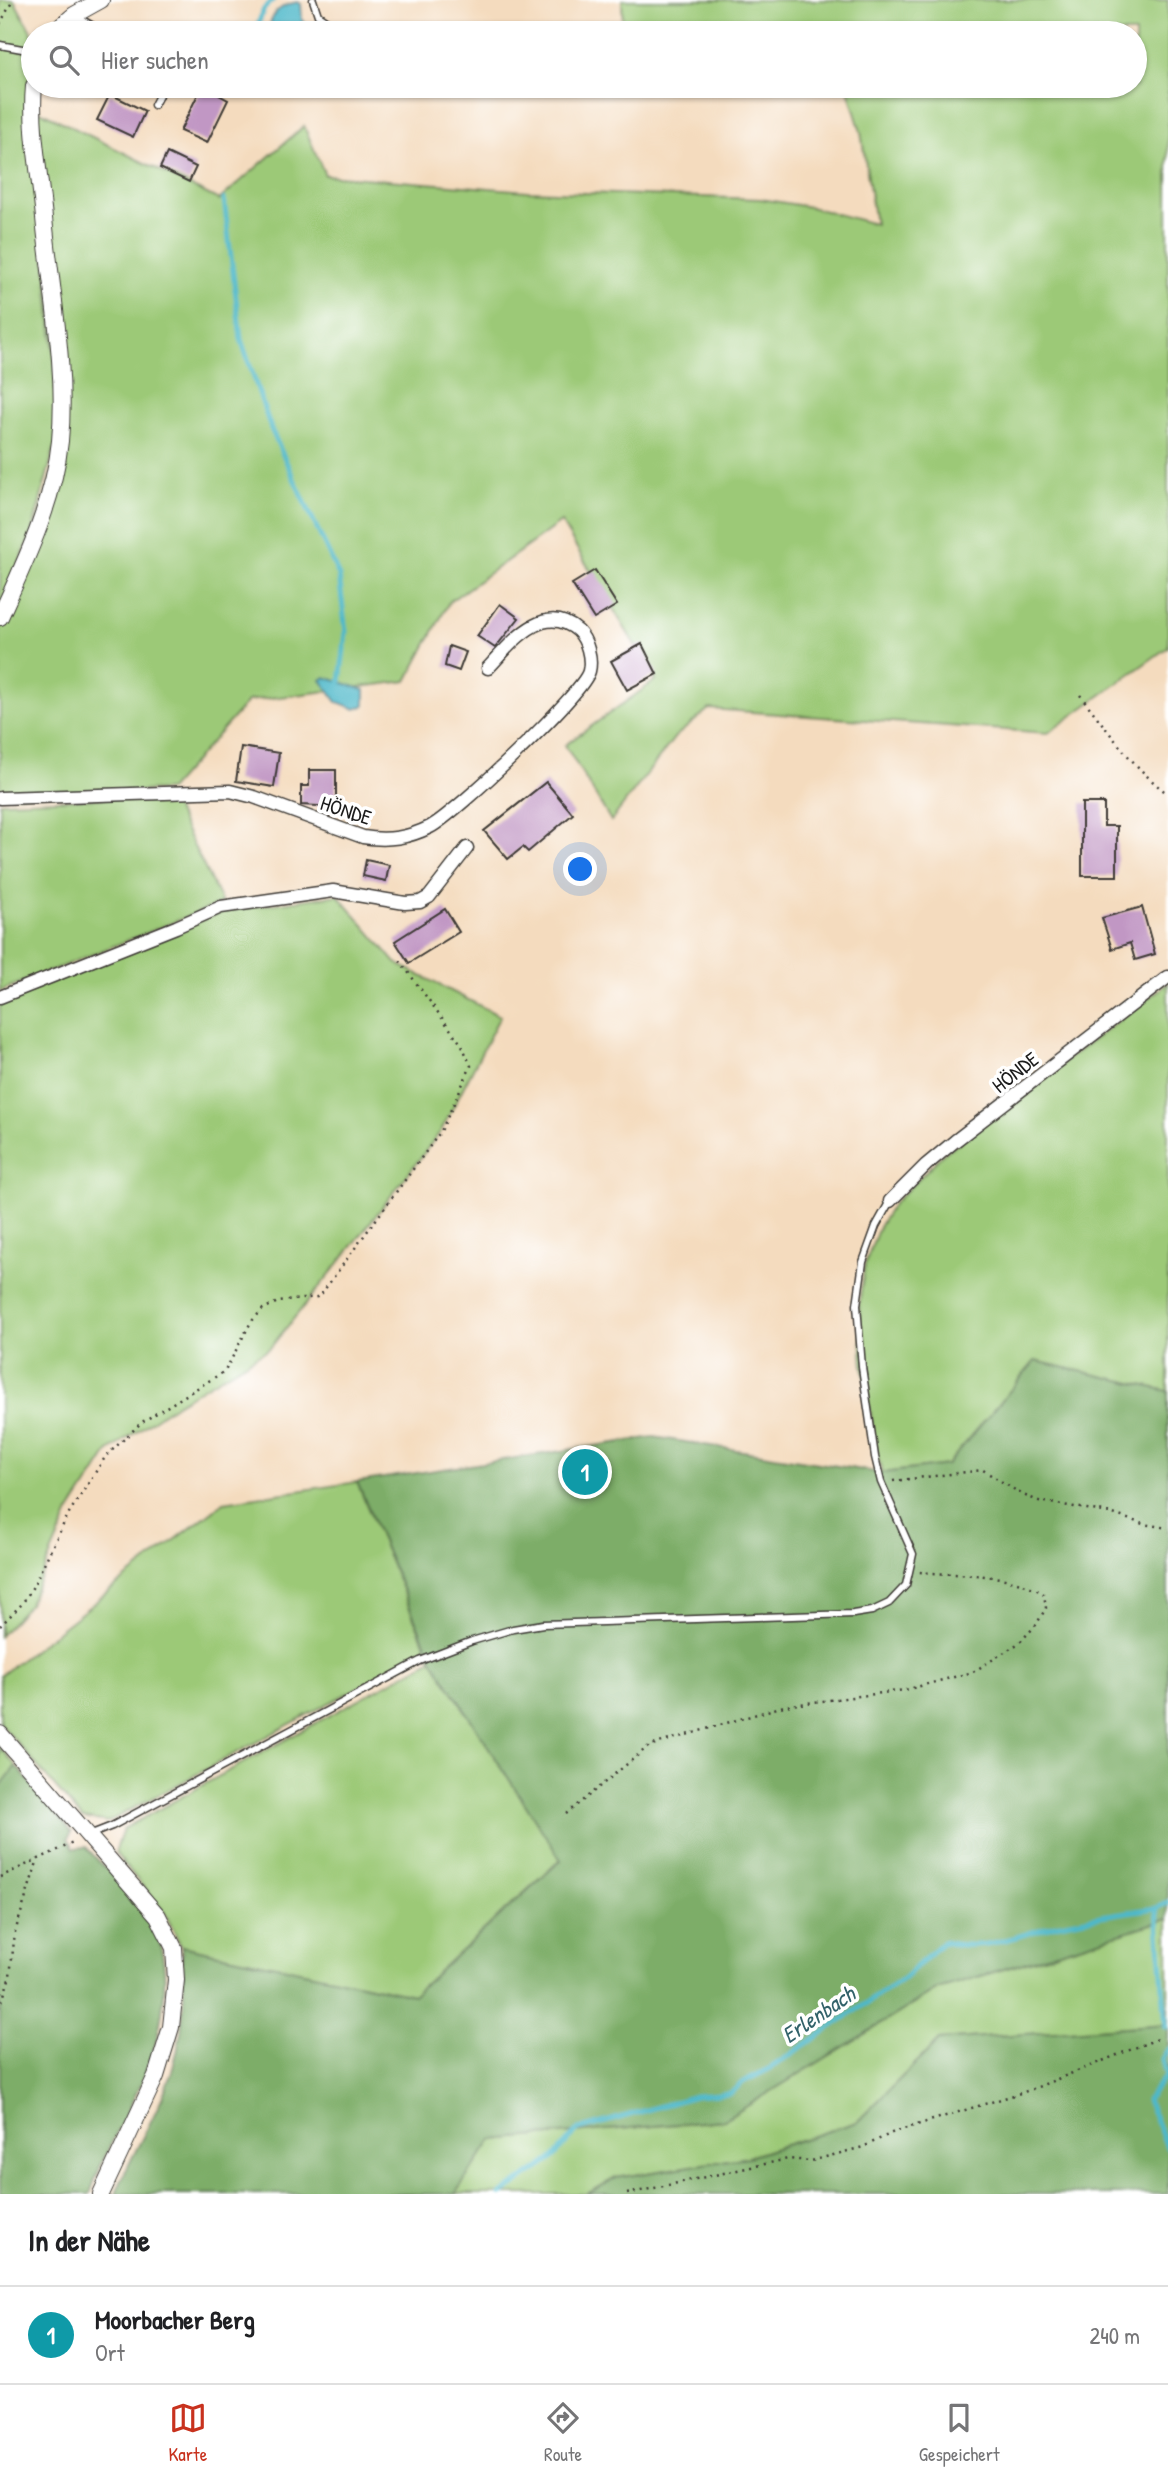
<!DOCTYPE html>
<html lang="de">
<head>
<meta charset="utf-8">
<style>
  body { margin:0; font-family:"Patrick Hand",sans-serif; background:#f2f2f2; color:#202124 }
  .you { position:absolute; left:581px; top:870px; width:24px; height:24px; margin:-18px; border:5px solid #fff; border-radius:50%; background:#1a73e8; box-shadow:0 0 0 10px #1a73e833 }
  .badge { display:grid; place-items:center; width:46px; height:46px; border-radius:50%; background:#c8321e; color:#fff; font-size:23px; font-weight:700 }
  .pin { position:absolute; translate:-50% -50%; border:4px solid #fff; box-shadow:0 2px 7px #0006 }
  .list { margin:0; padding:0; list-style:none }
  h2 { display:flex; justify-content:space-between; align-items:center; height:91px; margin:0; padding:0 28px; font-size:30px }
  h2 small { font-size:23px; font-weight:400; color:#757577 }
  .list li { display:grid; grid-template-columns:46px 1fr auto; gap:21px; align-items:center; box-sizing:border-box; height:98px; padding:0 28px; border-top:2px solid #e0e0e0 }
  .list b { display:block; font-size:26px; white-space:nowrap }
  .list p { margin:0; font-size:23px; white-space:nowrap; color:#757577 }
  .list em { font-size:23px; font-style:normal; color:#757577 }
  .icon { flex:none; width:38px; height:38px; fill:none; stroke:currentColor; stroke-width:2; stroke-linecap:round; stroke-linejoin:round }
  .map { position:relative; flex:none; width:1168px; height:2194px; overflow:hidden }
  .search { position:absolute; background:#fff; box-shadow:0 2px 5px #0004; left:21px; right:21px; top:21px; height:77px; display:flex; align-items:center; gap:18px; box-sizing:border-box; padding:0 24px; border-radius:38px; color:#757577; font-size:26px }
  .sheet { height:189px; background:#fff }
  nav { display:flex; justify-content:space-around; align-items:center; box-sizing:border-box; height:98px; border-top:2px solid #e0e0e0; background:#fff; font-size:19px; color:#757577 }
  nav a { display:grid; justify-items:center; gap:4px }
  nav .on { color:#c8321e }
  .map>svg:first-child { display:block }
</style>
</head>
<body>
<div class="map">
<svg width="1168" height="2194" viewBox="0 0 1168 2194">
  <rect width="100%" height="100%" fill="#fff"/>
  <filter id="ink" filterUnits="userSpaceOnUse"><feTurbulence type="fractalNoise" baseFrequency=".0143" numOctaves="2"/><feDisplacementMap in="SourceGraphic" scale="14" xChannelSelector="R" yChannelSelector="G"/><feConvolveMatrix kernelMatrix="1 2 1 2 8 2 1 2 1" color-interpolation-filters="sRGB"/></filter>
  <filter id="wash" filterUnits="userSpaceOnUse"><feTurbulence type="fractalNoise" baseFrequency=".00686" numOctaves="4" result="noise"/><feDisplacementMap in="SourceGraphic" scale="28" xChannelSelector="R" yChannelSelector="G"/><feGaussianBlur stdDeviation="1.57" result="paint"/><feColorMatrix in="noise" values="0 0 0 0 0 0 0 0 0 0 0 0 0 0 0 0 0 1.4 0 .05"/><feComposite in="paint" operator="in"/></filter>
  <g filter="url(#wash)">
    <rect width="100%" height="100%" fill="#f4dbbe"/>
    <g fill="#9cc977" stroke="#5c724a" stroke-width="2">
      <path d="M0,0H14L33,35V49L0,44Z"/>
      <path d="M622,0H1168V647L1048,733L709,709L675,737L611,821L565,745L656,680L561,522L449,602L407,681L248,701L169,790L0,796V626L10,605L63,444L36,109L219,200L304,126L325,175L527,191L761,199L810,207L875,224L861,132L847,86H1135V33H623Z"/>
      <path d="M0,46L33,53L30,86L55,366L56,442L31,535L0,609Z"/>
      <path d="M169,796L222,903L0,991V802Z"/>
      <path d="M338,895L396,963L500,1016L441,1131L343,1258L270,1348L176,1404L109,1451L69,1513L29,1604L0,1636V1002L223,911Z"/>
      <path d="M1168,983V1391L1035,1361L948,1465L882,1473L878,1458L863,1366L859,1304L865,1264L879,1227L893,1204L942,1155Z"/>
      <path d="M357,1482L429,1654L372,1680L108,1822L82,1818L0,1723V1676L224,1502Z"/>
      <path d="M432,1659L561,1859L413,1995L181,1946L165,1913L115,1853L123,1829Z"/>
      <path d="M0,1747L16,1766L0,1787Z"/>
      <path d="M1168,1919V2024L939,2040L857,2122L748,2157L616,2178L587,2194H455L492,2140L724,2120L938,1989Z"/>
    </g>
    <g fill="#7dad68" stroke="#4c6442" stroke-width="2">
      <path d="M1035,1361L1168,1391V1919L938,1989L724,2120L492,2140L455,2194H116C130,2156 153,2123 167,2085C184,2041 187,1992 181,1946L413,1995L561,1860L432,1659L357,1482L654,1437L882,1473L947,1465Z"/>
      <path d="M16,1766L72,1832L68,1838L74,1848L86,1847C107,1871 132,1894 149,1920C177,1962 162,2033 144,2076C127,2116 103,2153 90,2194H0V1787Z"/>
      <path d="M1168,2024V2194H587L616,2178L748,2157L857,2122L939,2040Z"/>
    </g>
    <g fill="#4db8c9" stroke="#346a72" stroke-width="2">
      <path d="M298,2L301,4L302,20L309,28L306,33H270C268,14 281,5 298,2Z"/>
      <path d="M325,677L365,690V705L356,709L337,702L321,680Z"/>
    </g>
    <g fill="none" stroke-linecap="round" stroke-linejoin="round">
      <g stroke="#4db8c9" stroke-width="5">
        <path d="M256,29L264,9L273,0"/>
        <path d="M224,199L241,339L271,429L339,576L346,632L340,682"/>
        <path d="M1157,1908L1166,2027"/>
        <path d="M1168,2049L1162,2059L1166,2075L1147,2100L1168,2149"/>
        <path d="M501,2194L551,2160L578,2130L695,2096L731,2093L743,2082L769,2069L904,1978L943,1942C986,1953 1019,1934 1060,1924C1092,1917 1124,1912 1157,1908L1168,1903"/>
      </g>
    </g>
    <g id="blocks">
      <g fill="#c197c4">
        <path d="M202,86H213L221,89L219,95L228,100L207,143L180,131Z"/>
        <path d="M110,94L145,111L133,137L97,120Z"/>
        <path d="M167,153L196,167L189,182L160,168Z"/>
        <path d="M595,570L617,605L594,619L572,584Z"/>
        <path d="M500,604L519,618L495,648L477,636Z"/>
        <path d="M642,644L657,674L627,690L611,661Z"/>
        <path d="M449,646L466,652L459,671L445,666Z"/>
        <path d="M241,747L279,753L274,787L236,781Z"/>
        <path d="M309,770H336V807L301,805V786H309Z"/>
        <path d="M546,782L573,814L528,852L523,847L508,859L484,831Z"/>
        <path d="M1082,803H1104V826H1117V876H1082Z"/>
        <path d="M366,860L389,865L386,881L363,876Z"/>
        <path d="M1142,907L1155,954L1135,960L1130,943L1112,949L1102,918Z"/>
        <path d="M445,909L459,932L409,963L395,941Z"/>
      </g>
    </g>
  </g>
  <g filter="url(#ink)">
    <use href="#blocks" fill-opacity="0" stroke="#3c3934" stroke-width="2"/>
    <g fill="none" stroke-linecap="round" stroke-linejoin="round">
      <defs>
        <g id="service">
          <path d="M313,0L318,15L330,23L377,32"/>
          <path d="M77,17L105,33"/>
          <path d="M0,45L33,51"/>
          <path d="M154,105L164,86"/>
          <path d="M89,1835L112,1826L420,1661L472,1641L513,1629L543,1624L853,1614L872,1611L889,1603L906,1585L913,1554L881,1482L875,1457L862,1367L857,1305L863,1262L876,1226L890,1201"/>
        </g>
        <g id="minor">
          <path d="M0,798L230,791L254,797L363,837C388,841 408,838 430,827C455,814 584,693 589,671C592,658 587,640 578,631C543,600 511,644 488,668"/>
          <path d="M0,997L176,927L221,907L333,891L405,903L420,902L429,897L467,848"/>
          <path d="M890,1201L926,1165L955,1141L1168,977"/>
        </g>
        <g id="tertiary">
          <path d="M53,33L74,15L101,0"/>
          <path d="M0,617C25,562 54,502 60,441C67,368 51,291 44,218C40,175 30,129 34,86"/>
          <path d="M0,1734L158,1916L174,1948L176,1980L171,2027L156,2076L101,2194"/>
        </g>
      </defs>
      <use href="#service" stroke="#3c3934" stroke-width="9"/>
      <use href="#minor" stroke="#3c3934" stroke-width="15"/>
      <use href="#tertiary" stroke="#3c3934" stroke-width="18"/>
      <g stroke="#3c3934" stroke-width="2.5" stroke-dasharray="2 5" stroke-linecap="butt">
        <path d="M0,24L13,0"/>
        <path d="M1080,695C1107,729 1133,768 1168,794"/>
        <path d="M893,1481L983,1470L1023,1495L1039,1501L1110,1513L1143,1524L1168,1528"/>
        <path d="M0,1626L22,1604L31,1590L69,1513L106,1456L142,1422L225,1371L251,1322L263,1309L278,1302L317,1297L322,1293L441,1131L471,1066L462,1045L397,957"/>
        <path d="M566,1814L649,1746L784,1706L905,1690L973,1672L1019,1643L1036,1625L1046,1608L1044,1594C1008,1571 960,1576 919,1572"/>
        <path d="M0,1877L73,1843"/>
        <path d="M0,2008L10,1976L15,1932L38,1859"/>
        <path d="M627,2194L788,2159L811,2161L863,2147L894,2132L1030,2090L1157,2039"/>
      </g>
      <use href="#service" stroke="#fff" stroke-width="6"/>
      <use href="#minor" stroke="#fff" stroke-width="12"/>
      <use href="#tertiary" stroke="#fff" stroke-width="16"/>
    </g>
  </g>
  <g text-anchor="middle" dominant-baseline="central" stroke-width="7" stroke-linejoin="round" paint-order="stroke">
    <g font-size="21" fill="#1c1c1c" stroke="#fff">
      <text transform="translate(346 810) rotate(18)">HÖNDE</text>
      <text transform="translate(1015 1072) rotate(-38)">HÖNDE</text>
    </g>
    <g font-size="23" font-style="italic" fill="#32626a" stroke="#fff">
      <text transform="translate(818 2014) rotate(-34)">Erlenbach</text>
    </g>
  </g>
</svg>
<div class="you"></div>
<div class="pin badge" style="left:585px;top:1472px;background:#0f9aa8">1</div>
<div class="search"><svg class="icon" aria-label="search" viewBox="0 0 24 24"><circle cx="10" cy="10" r="6"/><path d="M15 15l6 6"/></svg>Hier suchen</div>
</div>
<section class="sheet">
<h2>In der Nähe<small></small></h2>
<ul class="list">
<li><span class="badge" style="background:#0f9aa8">1</span><div><b>Moorbacher Berg</b><p>Ort</p></div><em>240 m</em></li>
</ul>
</section>
<nav>
<a class="on"><svg class="icon" aria-label="map" viewBox="0 0 24 24"><path d="M3 6l6-2 6 2 6-2v14l-6 2-6-2-6 2zM9 4v14M15 6v14"/></svg>Karte</a>
<a><svg class="icon" aria-label="directions" viewBox="0 0 24 24"><path d="M12 3l9 9-9 9-9-9zM9 14v-3h6M13 9l2 2-2 2"/></svg>Route</a>
<a><svg class="icon" aria-label="saved" viewBox="0 0 24 24"><path d="M7 4h10v16l-5-4-5 4z"/></svg>Gespeichert</a>
</nav>
</body>
</html>
